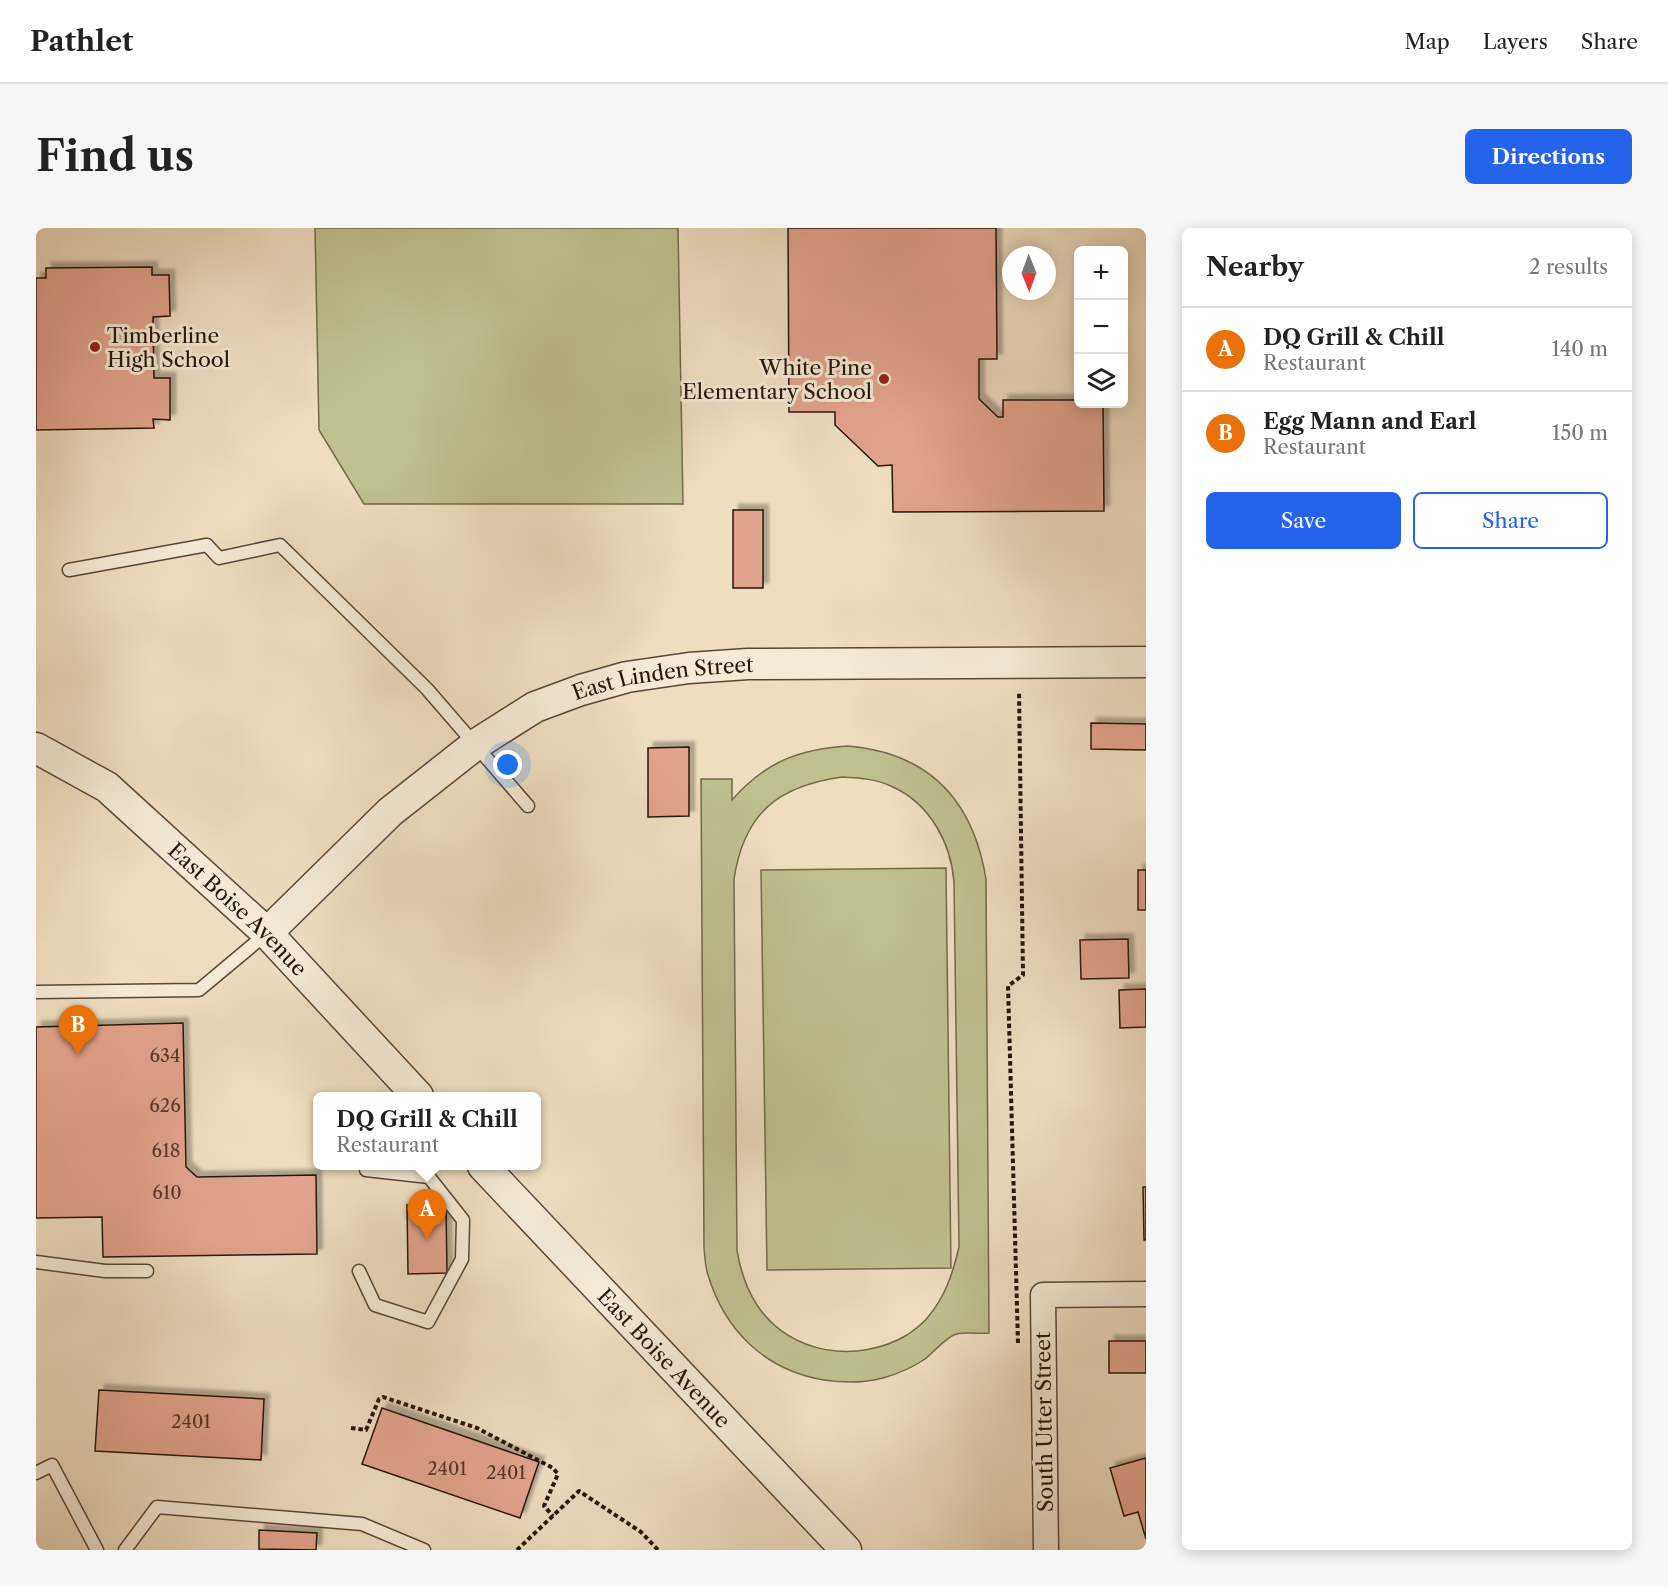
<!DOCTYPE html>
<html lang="en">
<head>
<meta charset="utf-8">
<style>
  body { margin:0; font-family:"Libre Caslon Text",serif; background:#f6f6f6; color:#222 }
  .controls { position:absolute; right:18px; top:18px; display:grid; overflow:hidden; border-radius:9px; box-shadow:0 3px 15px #0003 }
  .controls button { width:54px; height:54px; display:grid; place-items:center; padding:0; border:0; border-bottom:2px solid #e0e0e0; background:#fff; color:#222; font:30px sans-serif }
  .compass { position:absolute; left:966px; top:18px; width:54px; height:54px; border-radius:50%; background:#fff; box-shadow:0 3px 15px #0003; rotate:179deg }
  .you { position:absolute; left:472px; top:537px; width:21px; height:21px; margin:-15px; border:4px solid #fff; border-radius:50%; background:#1a73e8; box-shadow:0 0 0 9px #1a73e833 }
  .badge { display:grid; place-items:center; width:39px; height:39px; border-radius:50%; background:#2563eb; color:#fff; font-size:20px; font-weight:700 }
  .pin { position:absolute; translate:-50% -50px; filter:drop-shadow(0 2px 3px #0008) }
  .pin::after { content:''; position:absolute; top:32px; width:21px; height:18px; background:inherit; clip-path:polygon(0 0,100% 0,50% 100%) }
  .popup { position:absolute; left:277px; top:864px; width:228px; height:78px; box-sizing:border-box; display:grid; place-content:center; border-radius:9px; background:#fff; filter:drop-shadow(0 2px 4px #0005); font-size:20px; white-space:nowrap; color:#767676 }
  .popup b { font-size:22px; color:#222 }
  .popup::after { content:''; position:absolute; left:50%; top:100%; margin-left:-12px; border:12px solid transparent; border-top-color:#fff }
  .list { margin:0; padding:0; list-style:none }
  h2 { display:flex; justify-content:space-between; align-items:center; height:78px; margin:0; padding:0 24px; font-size:26px }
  h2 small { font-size:20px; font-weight:400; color:#767676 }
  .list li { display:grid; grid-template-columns:39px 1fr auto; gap:18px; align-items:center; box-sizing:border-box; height:84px; padding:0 24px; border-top:2px solid #e0e0e0 }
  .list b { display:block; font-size:22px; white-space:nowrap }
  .list p { margin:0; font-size:20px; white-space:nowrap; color:#767676 }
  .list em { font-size:20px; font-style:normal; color:#767676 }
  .actions { display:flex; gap:12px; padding:18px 24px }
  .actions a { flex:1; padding:14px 0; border:2px solid #2563eb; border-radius:9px; text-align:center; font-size:21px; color:#2563eb }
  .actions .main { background:#2563eb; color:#fff }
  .icon { flex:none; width:33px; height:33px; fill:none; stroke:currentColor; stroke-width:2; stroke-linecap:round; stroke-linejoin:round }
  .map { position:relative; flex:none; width:1110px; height:1322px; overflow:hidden; border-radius:9px }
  header { display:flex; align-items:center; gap:36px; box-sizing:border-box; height:84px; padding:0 30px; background:#fff; border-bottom:2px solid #e0e0e0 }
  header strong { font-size:28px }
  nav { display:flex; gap:33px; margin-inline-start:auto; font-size:21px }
  .intro { display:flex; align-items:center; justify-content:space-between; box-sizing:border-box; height:144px; padding:0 36px }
  h1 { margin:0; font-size:42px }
  .button { padding:15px 27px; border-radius:9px; background:#2563eb; color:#fff; font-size:21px; font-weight:700 }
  main { display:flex; gap:36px; padding:0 36px }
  aside { flex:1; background:#fff; border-radius:9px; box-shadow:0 3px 15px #0003 }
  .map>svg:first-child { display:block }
</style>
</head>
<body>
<header>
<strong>Pathlet</strong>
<nav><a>Map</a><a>Layers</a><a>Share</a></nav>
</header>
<div class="intro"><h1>Find us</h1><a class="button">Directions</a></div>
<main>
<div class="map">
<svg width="1110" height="1322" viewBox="0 0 1110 1322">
  <defs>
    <filter id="shadow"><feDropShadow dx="5.5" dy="-5.5" stdDeviation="1.5" flood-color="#0004"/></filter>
  </defs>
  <rect width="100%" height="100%" fill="#eedec0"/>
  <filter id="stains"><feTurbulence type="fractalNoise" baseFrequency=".00333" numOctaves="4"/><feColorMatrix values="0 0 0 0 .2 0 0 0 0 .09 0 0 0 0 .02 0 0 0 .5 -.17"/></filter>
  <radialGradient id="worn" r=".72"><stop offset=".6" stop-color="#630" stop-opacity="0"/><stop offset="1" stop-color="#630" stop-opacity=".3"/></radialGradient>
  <g fill="#bfc08e" stroke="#736a4c" stroke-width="1.5" fill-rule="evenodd">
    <path d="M279,0H642L647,276H328L283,202Z"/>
    <path d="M812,518C893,525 937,572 950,651L953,1105C943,1106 931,1104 921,1106C912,1107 897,1125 889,1131C876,1140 861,1146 847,1150C828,1155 807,1155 788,1152C729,1142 689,1103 672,1047C669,1038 669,1029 668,1020L665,551H696V572C729,534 763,521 812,518ZM806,549C824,550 841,551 857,559C894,576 915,615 918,654L923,1019C917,1045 909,1069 892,1089C887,1096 878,1102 871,1107C822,1136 754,1127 721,1077C710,1060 704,1041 701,1022L698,651C708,585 742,558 806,549Z"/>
    <path d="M910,640L915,1040L731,1042L725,642Z"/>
  </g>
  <g fill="#e2a38c" stroke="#27150a" stroke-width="1.5" filter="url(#shadow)">
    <path d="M752,0H960L961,131H943V171L962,189H967V172H1042V176H1067L1068,283L857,284L856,237L842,238L799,197V184H753Z"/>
    <path d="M116,39V47H133L134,88L117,89L118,150H134V192L117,191L118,200L0,202V50H10V40Z"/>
    <rect x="697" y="282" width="30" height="78"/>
    <path d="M1055,495L1110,496V522L1055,521Z"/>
    <path d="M653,519V588L612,589V520Z"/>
    <rect x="1102" y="642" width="8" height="40"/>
    <path d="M1092,711L1093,750L1045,751L1044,712Z"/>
    <path d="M1110,761V799L1084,800L1083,762Z"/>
    <path d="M147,795L150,939L161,949L280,947L281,1026L67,1029L66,989L0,990V799Z"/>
    <path d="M1107,959H1110V1012H1108Z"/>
    <path d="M371,977H410L411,1045L372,1046Z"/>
    <rect x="1073" y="1113" width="37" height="32"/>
    <path d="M63,1162L228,1171L225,1232L59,1223Z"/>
    <path d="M346,1180L503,1234L484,1290L326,1236Z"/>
    <path d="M1110,1230V1311L1102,1284L1088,1288L1074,1240Z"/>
    <path d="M223,1302L281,1305L280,1322L223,1321Z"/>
  </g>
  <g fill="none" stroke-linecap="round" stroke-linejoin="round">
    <defs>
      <g id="service">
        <path d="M33,342L171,317L183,330L244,317L391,461L492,578"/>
        <path d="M0,764L163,762L230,706"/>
        <path d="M0,1034L69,1043H111"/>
        <path d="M323,1043L339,1077L392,1094L426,1031L427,992L393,949L330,942"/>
        <path d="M0,1245L16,1237L61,1322"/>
        <path d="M89,1322L121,1279L326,1296L388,1322"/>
      </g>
      <path id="minor" d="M1010,1322L1007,1067L1110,1066"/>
      <g id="tertiary">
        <path id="s1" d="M0,520L71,559L231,705L382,868"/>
        <path id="s2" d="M231,705L354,584L439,517L499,479L545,462L591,449L653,440L712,436L1110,434"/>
        <path id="s3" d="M447,938L810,1322"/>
      </g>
    </defs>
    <use href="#service" stroke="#594738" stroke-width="15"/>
    <use href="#minor" stroke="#594738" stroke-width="27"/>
    <use href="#tertiary" stroke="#594738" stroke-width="33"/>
    <g stroke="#27150a" stroke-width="4" stroke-dasharray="4.5 3" stroke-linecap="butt">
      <path d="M982,1115L972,758L987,747L983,463"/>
      <path d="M315,1200L330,1202L343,1171L347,1169L441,1200L517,1240L522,1246L508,1278L517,1288"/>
      <path d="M481,1322L543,1263L605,1304L622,1322"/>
    </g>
    <use href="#service" stroke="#f4ead6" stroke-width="12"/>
    <use href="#minor" stroke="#f4ead6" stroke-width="24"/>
    <use href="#tertiary" stroke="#f4ead6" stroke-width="30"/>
  </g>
  <g fill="#8f2418" stroke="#f4ead6" stroke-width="2">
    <circle cx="59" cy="119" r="6"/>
    <circle cx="848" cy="151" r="6"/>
  </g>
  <g text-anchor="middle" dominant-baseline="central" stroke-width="6" stroke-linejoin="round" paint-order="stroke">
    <g font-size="18" fill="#56382a">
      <text x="129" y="828">634</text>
      <text x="129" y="878">626</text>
      <text x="130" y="923">618</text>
      <text x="131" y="965">610</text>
      <text x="155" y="1194">2401</text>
      <text x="411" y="1241">2401</text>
      <text x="470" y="1245">2401</text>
    </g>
    <g font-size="21" fill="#27150a" stroke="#f4ead6" text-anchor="start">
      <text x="71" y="107">Timberline<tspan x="71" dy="24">High School</tspan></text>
      <text x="836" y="139" text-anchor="end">White Pine<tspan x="836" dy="24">Elementary School</tspan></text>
    </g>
    <g font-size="21" fill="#27150a" stroke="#f4ead6">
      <text stroke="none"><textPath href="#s2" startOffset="484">East Linden Street</textPath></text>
      <text stroke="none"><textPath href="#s1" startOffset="260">East Boise Avenue</textPath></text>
      <text stroke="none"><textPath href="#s3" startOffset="264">East Boise Avenue</textPath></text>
      <text transform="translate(1008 1194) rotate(-91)">South Utter Street</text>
    </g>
  </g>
  <rect width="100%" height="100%" filter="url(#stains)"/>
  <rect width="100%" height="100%" fill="url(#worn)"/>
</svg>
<div class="controls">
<button>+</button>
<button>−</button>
<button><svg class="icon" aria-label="layers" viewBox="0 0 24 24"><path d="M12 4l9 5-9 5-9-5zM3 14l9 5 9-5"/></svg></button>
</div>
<svg class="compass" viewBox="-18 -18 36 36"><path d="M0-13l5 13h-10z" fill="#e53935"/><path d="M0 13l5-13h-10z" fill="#767676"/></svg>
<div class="you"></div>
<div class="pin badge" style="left:391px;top:1011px;background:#e8710a">A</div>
<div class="popup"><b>DQ Grill &amp; Chill</b>Restaurant</div>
<div class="pin badge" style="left:42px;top:827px;background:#e8710a">B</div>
</div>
<aside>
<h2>Nearby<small>2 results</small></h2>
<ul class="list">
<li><span class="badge" style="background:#e8710a">A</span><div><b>DQ Grill &amp; Chill</b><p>Restaurant</p></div><em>140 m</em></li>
<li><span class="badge" style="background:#e8710a">B</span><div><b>Egg Mann and Earl</b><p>Restaurant</p></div><em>150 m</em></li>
</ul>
<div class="actions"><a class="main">Save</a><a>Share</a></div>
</aside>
</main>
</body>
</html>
